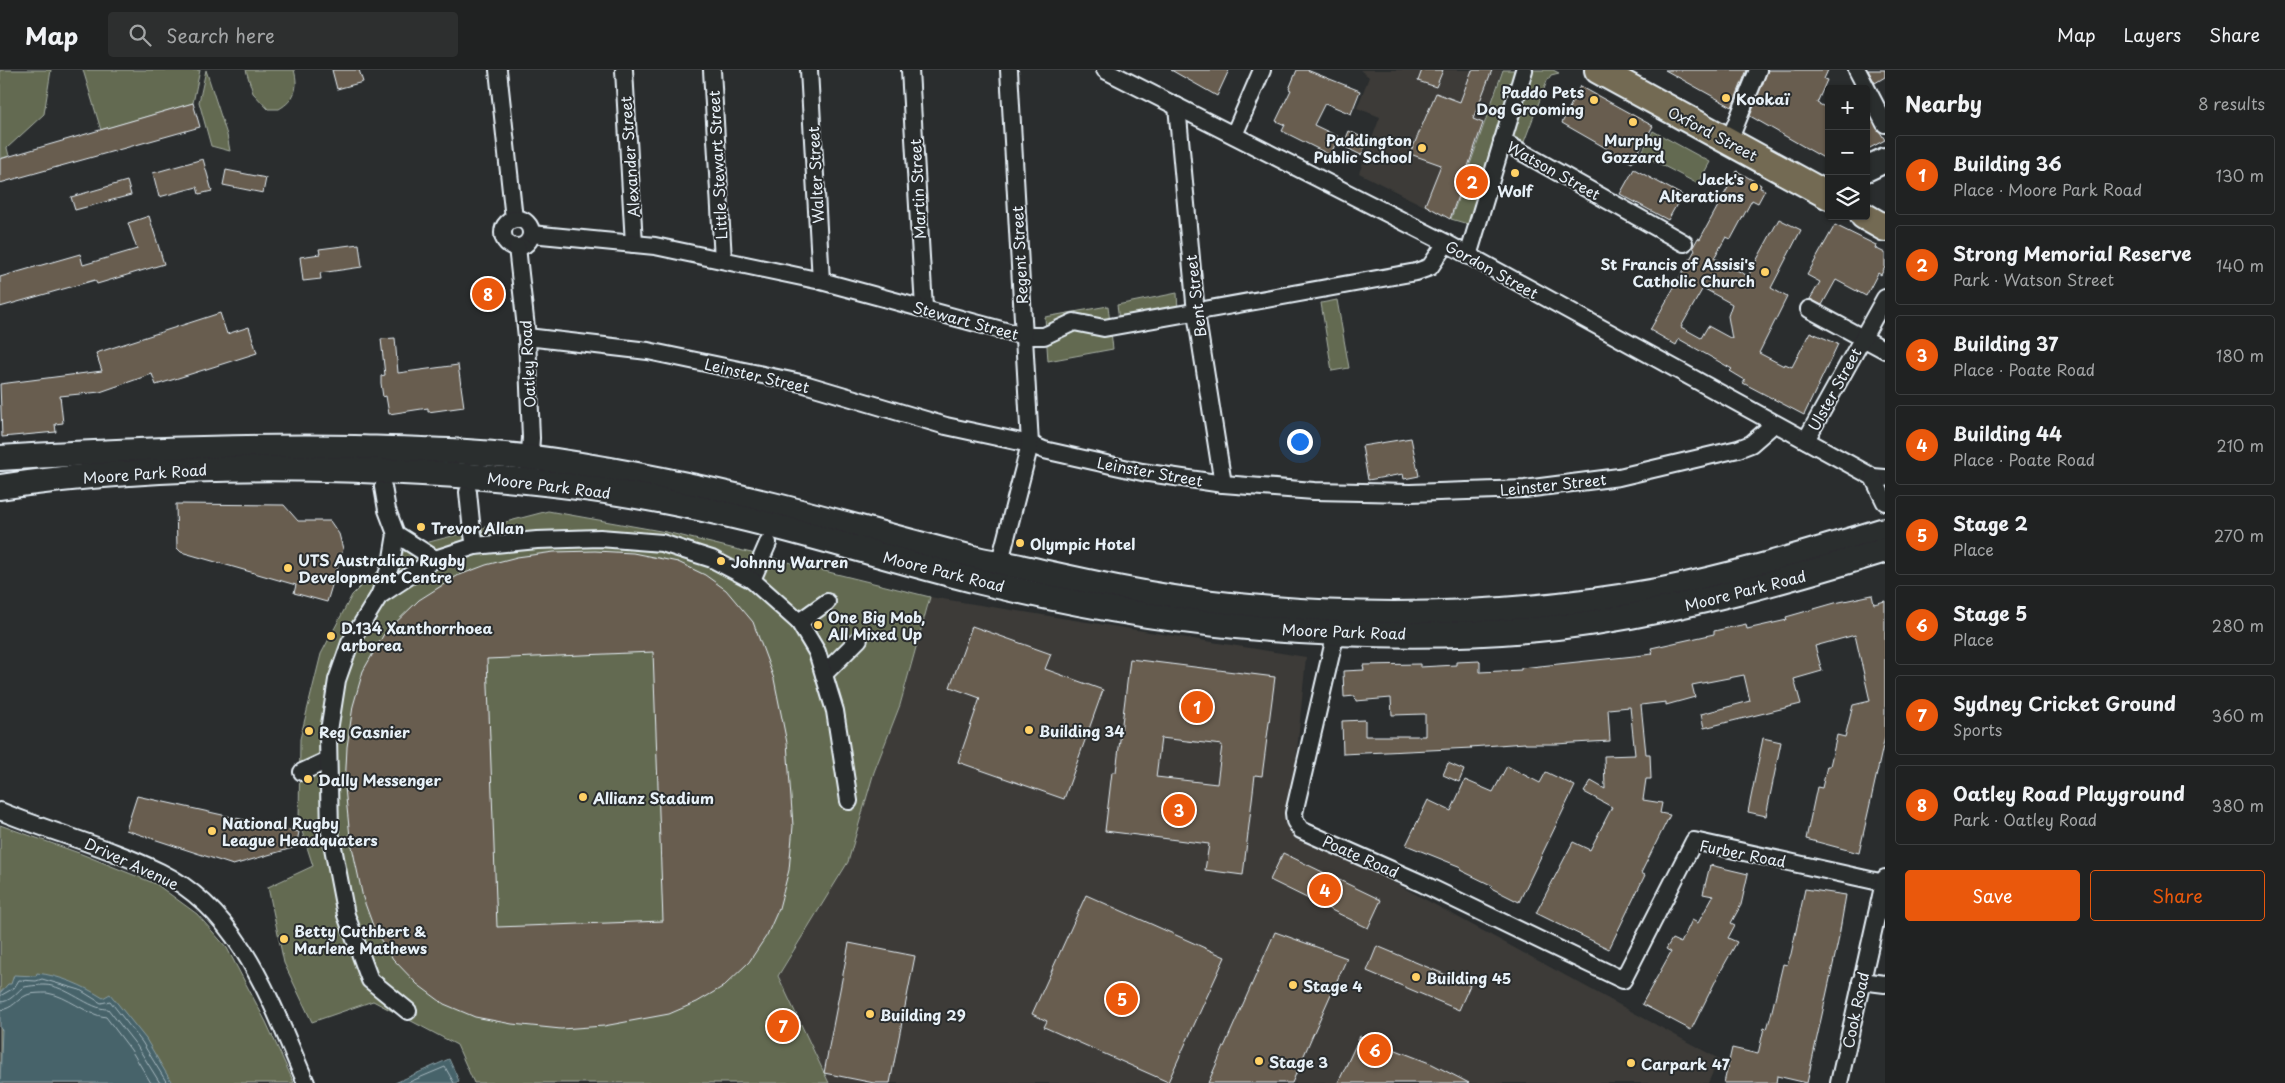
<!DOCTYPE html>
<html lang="en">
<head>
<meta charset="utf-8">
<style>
  body { margin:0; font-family:"Playpen Sans",sans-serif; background:#2d2f2f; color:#f1f3f6 }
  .controls { position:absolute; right:15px; top:15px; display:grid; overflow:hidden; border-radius:5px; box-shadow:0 1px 4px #0004 }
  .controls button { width:45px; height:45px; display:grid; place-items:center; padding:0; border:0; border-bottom:1px solid #3d3f40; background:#202222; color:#f1f3f6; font:25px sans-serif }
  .you { position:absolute; left:1299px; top:371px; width:18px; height:18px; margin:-12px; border:4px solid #fff; border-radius:50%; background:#1a73e8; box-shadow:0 0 0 8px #1a73e833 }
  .badge { display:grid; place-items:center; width:32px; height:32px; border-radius:50%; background:#ea580c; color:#fff; font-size:16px; font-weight:700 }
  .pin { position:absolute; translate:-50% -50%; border:2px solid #fff; box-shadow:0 1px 5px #0006 }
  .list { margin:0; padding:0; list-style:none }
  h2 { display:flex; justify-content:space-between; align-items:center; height:65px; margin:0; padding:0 20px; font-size:21px }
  h2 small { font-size:16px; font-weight:400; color:#a2a4a5 }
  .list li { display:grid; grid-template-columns:32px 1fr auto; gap:15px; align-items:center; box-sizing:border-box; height:80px; margin:0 10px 10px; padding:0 10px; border:1px solid #3d3f40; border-radius:5px }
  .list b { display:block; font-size:19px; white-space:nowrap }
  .list p { margin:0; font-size:16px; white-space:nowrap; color:#a2a4a5 }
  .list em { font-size:16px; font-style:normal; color:#a2a4a5 }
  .actions { display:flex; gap:10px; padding:15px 20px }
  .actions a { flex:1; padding:11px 0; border:1px solid #ea580c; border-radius:5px; text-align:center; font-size:18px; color:#ea580c }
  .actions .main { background:#ea580c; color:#fff }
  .icon { flex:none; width:28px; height:28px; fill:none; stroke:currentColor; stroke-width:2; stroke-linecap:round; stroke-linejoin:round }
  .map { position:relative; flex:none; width:1885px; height:1013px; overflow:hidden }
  header { display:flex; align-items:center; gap:30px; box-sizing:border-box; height:70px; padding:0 25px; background:#202222; border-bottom:1px solid #3d3f40 }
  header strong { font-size:24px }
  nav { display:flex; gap:28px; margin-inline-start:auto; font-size:18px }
  .search { width:350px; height:45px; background:#2d2f2f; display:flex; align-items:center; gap:12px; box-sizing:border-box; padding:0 18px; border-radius:5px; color:#a2a4a5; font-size:19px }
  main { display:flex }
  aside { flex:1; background:#202222 }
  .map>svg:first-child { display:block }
</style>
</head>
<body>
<header>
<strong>Map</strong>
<div class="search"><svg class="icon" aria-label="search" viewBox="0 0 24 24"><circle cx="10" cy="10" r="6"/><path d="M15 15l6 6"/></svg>Search here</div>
<nav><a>Map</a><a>Layers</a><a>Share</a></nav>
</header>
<main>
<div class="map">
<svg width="1885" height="1013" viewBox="0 0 1885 1013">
  <rect width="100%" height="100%" fill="#2a2d2e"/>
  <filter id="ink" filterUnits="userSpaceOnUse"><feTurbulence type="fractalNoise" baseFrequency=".02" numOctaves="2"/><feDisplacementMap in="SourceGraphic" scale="10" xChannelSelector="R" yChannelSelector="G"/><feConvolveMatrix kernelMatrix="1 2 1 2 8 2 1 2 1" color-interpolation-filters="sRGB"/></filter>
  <g filter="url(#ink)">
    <g fill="#3c3b38">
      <path d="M1360,0H1502L1450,149L1359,103L1380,47L1357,38L1369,7Z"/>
      <path d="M930,527L1306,587L1290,756L1719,989L1708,1013H829L778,906L794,882L874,702L900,635Z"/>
    </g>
    <g fill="#646b51" stroke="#a6aea4">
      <path d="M0,0H51L44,44L7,78L9,86L0,89Z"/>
      <path d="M83,0H200L193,33L101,60Z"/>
      <path d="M206,0L227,65L230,81L211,76L199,32Z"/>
      <path d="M246,0H294C299,17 295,30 279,39H268L253,23Z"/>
      <path d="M1503,0H1553L1559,3L1551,5L1547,11L1524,72L1508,65L1493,76L1468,154L1451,149Z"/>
      <path d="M1653,61L1710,92L1698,114L1641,84Z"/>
      <path d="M1177,223L1178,241L1119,251L1117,235Z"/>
      <path d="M1337,230L1349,298L1332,301L1321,233Z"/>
      <path d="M1108,236L1113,279L1048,291L1045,247Z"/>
      <path d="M548,441L666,462L930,527L900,635L874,702L848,792L778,906L829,1013H474L457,975L373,931L312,952L284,893L268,817L313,796L299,752L300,669L321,584L352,525L367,510L410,477Z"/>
      <path d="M0,755L79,783L156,814L197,844L227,878L266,952L294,1013H0Z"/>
    </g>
    <g fill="#46636a" stroke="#879ca3">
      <path d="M37,903C61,906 82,915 103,928L110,924L146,969L172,1013H0L2,960L0,958V923L8,914H11L14,905L36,906Z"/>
      <path d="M449,989L459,1011L455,1013H395Z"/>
    </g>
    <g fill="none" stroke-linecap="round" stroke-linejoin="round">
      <g stroke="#a7b8bf" stroke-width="1">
        <path d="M0,926L14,918L19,910L36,911L42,909L80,920L101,933L110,931L142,972L167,1013"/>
        <path d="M0,932C10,932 15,924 22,918C25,916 40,915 44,915C66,915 90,940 108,939L137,976L160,1013"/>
        <path d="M0,940C13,939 17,929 27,925C31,923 43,923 47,923C68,926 86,945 106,947L131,980L151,1013"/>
        <path d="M407,1013L445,997L454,1013"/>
      </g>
    </g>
    <g fill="#675d4f" stroke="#e8f1f8" fill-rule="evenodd">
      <path d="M332,0H359L363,12L337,19Z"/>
      <path d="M1171,0H1229L1217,26Z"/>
      <path d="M1297,0H1307L1360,21L1351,44L1325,33L1314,55L1339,67L1330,85L1282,61L1285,55L1276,51L1291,20L1289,19Z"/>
      <path d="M1422,0H1443L1436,17L1418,11Z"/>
      <path d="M1472,0H1492L1473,49L1483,53L1450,149L1425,135L1441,95L1410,84L1436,23L1460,32Z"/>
      <path d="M1665,0H1747L1732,37Z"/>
      <path d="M1768,0H1828L1824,9L1827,10L1817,33L1829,39V91L1750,46Z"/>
      <path d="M1868,0H1885V7L1875,13Z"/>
      <path d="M1580,16L1653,56L1632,93L1562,53Z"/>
      <path d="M193,33L200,57L0,113V89Z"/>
      <path d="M1866,40L1885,70L1866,80Z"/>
      <path d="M1349,61L1368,70L1361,85L1343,76Z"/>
      <path d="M203,89L212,121L199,124L197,117L159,127L153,103Z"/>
      <path d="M1634,99L1682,125L1668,150L1620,124Z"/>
      <path d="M226,100L266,108L263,123L223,115Z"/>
      <path d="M1737,101L1761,115L1760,118L1765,120L1758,133L1752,130L1731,169L1726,167L1714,188L1748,206L1779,149L1801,160L1771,218L1787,227L1759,283L1784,296L1785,294L1792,297L1810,262L1838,274L1804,345L1743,313L1745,310L1730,301L1732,299L1679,269L1676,275L1650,260L1695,180L1693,177L1698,168L1700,169ZM1703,218L1732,234L1728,246L1732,269L1708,256L1701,268L1681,257Z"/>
      <path d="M127,111L131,125L75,140L71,127Z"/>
      <path d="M149,146L164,194L97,214L95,210L0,237V207L80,184L83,195L137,179L128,153Z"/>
      <path d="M1835,155L1876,175L1875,178L1885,183V197L1881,205L1878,203L1866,226L1836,210L1822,235L1810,229L1820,212L1807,205Z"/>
      <path d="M359,174L362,197L320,203L321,209L303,211L300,187L320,184L319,179Z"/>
      <path d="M220,243L227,264L249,257L257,283L156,315L152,304L100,322L60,326L63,353L55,354L56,362L2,367L0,314L102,301L96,283Z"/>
      <path d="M395,268L398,303L458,295L464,337L428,342V338L389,344L386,326L383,327L381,313V306L385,305L381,269Z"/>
      <path d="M1411,368L1419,406L1404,409L1403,404L1368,410L1362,376Z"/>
      <path d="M176,434L284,435L298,451H330L339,464L343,479L327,532L294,523L296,515L181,482L177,478Z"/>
      <path d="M595,481L633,483L678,492L705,505L726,520L753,552L774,609L787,673L793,756L789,800L779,838L767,865L749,892L724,916L697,932L669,944L604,956L561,959L512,954L475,947L444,934L417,914L393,889L375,861L363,828L350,767L345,718L347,677L353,636L363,601L384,564L419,530L457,506L486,495L517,487L554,482ZM653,582L663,851L497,857L487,589Z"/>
      <path d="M1872,525L1874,534L1885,531V667L1859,783L1806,769L1817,717L1822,718L1827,696H1830L1837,665L1845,667L1853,635L1870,631L1855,565L1815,576L1822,601L1794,609L1801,634L1704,658L1701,644L1750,631L1744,605L1692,615L1695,627L1666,635V632L1641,635L1646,684H1650L1651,709H1646L1643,730L1662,733L1660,743L1670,745L1641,803L1645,805L1609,879L1536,843L1573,772L1590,780L1612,737L1584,722L1591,711L1605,719L1604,686L1635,685L1630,637L1608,639L1610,671L1555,674H1525V673L1470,677L1472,678L1343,684L1342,651L1365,650V666H1425V644L1392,645L1391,628L1356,631L1355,626L1344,627L1343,601L1364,600L1363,595L1420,594V597L1456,595V592L1480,591V602L1521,600V598L1653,584L1651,578L1714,564V561L1746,554L1747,559L1787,550L1786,547L1835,533Z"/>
      <path d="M972,556L1051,584L1045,599L1103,620L1064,729L958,692L980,628L950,617Z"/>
      <path d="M1130,589L1275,607L1262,706L1255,705L1243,805L1205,800L1209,774L1105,761L1112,702H1116ZM1161,668L1222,675L1217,714L1156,707Z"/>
      <path d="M1763,668L1781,672L1766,746L1748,742Z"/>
      <path d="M1448,693L1464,700L1459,712L1443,705Z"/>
      <path d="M1507,696L1540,713L1546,702L1575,716L1519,832L1491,818L1493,816L1460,800L1461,797L1406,775L1428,730L1451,741L1465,710L1493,722Z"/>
      <path d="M137,726L299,762L296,777L233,795L126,760Z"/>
      <path d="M1283,783L1381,830L1368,858L1270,810Z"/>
      <path d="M1710,795L1748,804L1741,835L1731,853L1735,855L1728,868L1737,872L1718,906L1691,960L1642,934L1671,882L1666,879L1672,869L1681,873L1692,850L1698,853L1713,826L1703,824Z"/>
      <path d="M1805,819L1846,825L1838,872L1807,1013L1777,1006L1776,1013H1724L1732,978L1758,984L1764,958L1767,959L1771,945L1783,894L1787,895L1791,884Z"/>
      <path d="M1086,825L1225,887L1168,1012L1044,957L1047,951L1032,944Z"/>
      <path d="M1275,862L1347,888L1311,969L1292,1013H1208Z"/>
      <path d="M849,873L915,886L890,1013H874L824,1003Z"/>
      <path d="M1377,876L1470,915L1459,940L1367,901Z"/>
      <path d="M1360,966L1432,994L1469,1013H1338Z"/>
    </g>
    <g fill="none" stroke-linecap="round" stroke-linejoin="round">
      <defs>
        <g id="street">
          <path d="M498,0L514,149"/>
          <path d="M624,0L634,174"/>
          <path d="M712,0L723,190"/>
          <path d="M809,0L821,211"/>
          <path d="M910,0L924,238"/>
          <path d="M1105,0L1446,173L1873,407L1885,408"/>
          <path d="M1857,0L1885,54"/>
          <path d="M1177,36L1196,243L1223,414"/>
          <path d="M1234,65L1262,0"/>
          <path d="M1502,71L1684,173"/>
          <path d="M1729,71L1758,0"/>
          <circle cx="517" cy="163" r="14"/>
          <path d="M531,164L655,176L821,211L1024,266H1044L1074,252L1104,258L1416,202L1430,197L1446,173"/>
          <path d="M517,177L527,267L531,368L529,397"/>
          <path d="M1468,186L1524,0"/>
          <path d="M1809,239L1885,280"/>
          <path d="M527,267L648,281L801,313L946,356L1030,374L1044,380L1142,402L1223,414L1314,421L1410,423L1525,419L1619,407L1738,379L1751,374L1774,354"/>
          <path d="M1806,370L1885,228"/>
          <path d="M1873,407L1885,432"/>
          <path d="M383,417L387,440L396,464L435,489"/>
          <path d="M468,422L471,452L475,476"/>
          <path d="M997,503L1030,374L1009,0"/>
          <path d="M752,510L768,473"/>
          <path d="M379,526L391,494L396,464"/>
          <path d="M799,552L827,532"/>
          <path d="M1338,554L1294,743L1295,751L1301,760L1421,813L1623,910L1694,771L1884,813"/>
          <path d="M824,604L859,569"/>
          <path d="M302,702L328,690"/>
          <path d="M0,741C53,763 109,777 160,802C242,842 272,935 306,1013"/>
          <path d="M1861,911L1885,914"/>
          <path d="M408,941L370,910L346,845L330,762L328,667L337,610L350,573L379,526L435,489L475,476L537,470L600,468L662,473L712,489L752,510L799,552L817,582L835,641L849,731"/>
          <path d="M1839,1013L1885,808"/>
        </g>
        <g id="secondary">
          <path d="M1866,99L1885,90"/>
          <path d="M0,388C118,381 237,376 355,378C422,380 490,381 556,391C629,402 701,417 773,435C841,452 909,472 977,489C993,493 1009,494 1024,498C1084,511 1143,525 1203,532C1355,551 1512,547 1662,520C1738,505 1811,482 1885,460"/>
          <path d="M0,417C128,398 255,395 383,401C482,405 582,414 679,434C780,454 877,486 977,511C1072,534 1172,552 1270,559C1376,567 1491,568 1596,552C1695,536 1790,509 1885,480"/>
        </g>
        <g id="primary">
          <path d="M1598,0L1829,126"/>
          <path d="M1864,146L1885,158"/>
        </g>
      </defs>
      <use href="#street" stroke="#e8f1f8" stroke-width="20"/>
      <use href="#secondary" stroke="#e8f1f8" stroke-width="28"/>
      <use href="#primary" stroke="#e8f1f8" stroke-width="30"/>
      <use href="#street" stroke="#2a2d2e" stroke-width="16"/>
      <use href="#secondary" stroke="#2a2d2e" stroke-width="24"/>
      <use href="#primary" stroke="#736b52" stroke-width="26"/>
    </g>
  </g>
  <g fill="#ffd166" stroke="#2a2d2e" stroke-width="2">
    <circle cx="1726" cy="28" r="5"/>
    <circle cx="1594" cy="30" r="5"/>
    <circle cx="1633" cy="52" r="5"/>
    <circle cx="1422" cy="78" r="5"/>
    <circle cx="1515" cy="103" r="5"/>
    <circle cx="1754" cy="117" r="5"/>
    <circle cx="1765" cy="202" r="5"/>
    <circle cx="421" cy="457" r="5"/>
    <circle cx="1020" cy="473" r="5"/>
    <circle cx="721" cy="491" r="5"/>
    <circle cx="288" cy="498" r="5"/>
    <circle cx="818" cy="555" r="5"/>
    <circle cx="331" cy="566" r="5"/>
    <circle cx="1029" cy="660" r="5"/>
    <circle cx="309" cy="661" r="5"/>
    <circle cx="308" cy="709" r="5"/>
    <circle cx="583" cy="727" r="5"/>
    <circle cx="212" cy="761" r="5"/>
    <circle cx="284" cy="869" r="5"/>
    <circle cx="1416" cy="907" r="5"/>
    <circle cx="1293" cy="915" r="5"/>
    <circle cx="870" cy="944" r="5"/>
    <circle cx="1259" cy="991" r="5"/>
    <circle cx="1631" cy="993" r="5"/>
  </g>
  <g text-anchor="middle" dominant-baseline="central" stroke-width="4" stroke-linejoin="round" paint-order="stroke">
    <g font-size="15" font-weight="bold" fill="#e8f1f8" stroke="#2a2d2e" text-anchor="start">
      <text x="1584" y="21" text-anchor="end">Paddo Pets<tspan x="1584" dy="17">Dog Grooming</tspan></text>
      <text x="1736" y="28">Kookaï</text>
      <text x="1412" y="69" text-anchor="end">Paddington<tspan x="1412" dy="17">Public School</tspan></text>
      <text x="1633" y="69" text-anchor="middle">Murphy<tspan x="1633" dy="17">Gozzard</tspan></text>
      <text x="1744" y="108" text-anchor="end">Jack's<tspan x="1744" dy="17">Alterations</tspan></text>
      <text x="1515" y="120" text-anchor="middle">Wolf</text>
      <text x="1755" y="193" text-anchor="end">St Francis of Assisi's<tspan x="1755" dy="17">Catholic Church</tspan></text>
      <text x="431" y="457">Trevor Allan</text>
      <text x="1030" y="473">Olympic Hotel</text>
      <text x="298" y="489">UTS Australian Rugby<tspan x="298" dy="17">Development Centre</tspan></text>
      <text x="731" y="491">Johnny Warren</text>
      <text x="828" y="546">One Big Mob,<tspan x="828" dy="17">All Mixed Up</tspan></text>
      <text x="341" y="557">D.134 Xanthorrhoea<tspan x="341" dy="17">arborea</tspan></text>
      <text x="1039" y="660">Building 34</text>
      <text x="319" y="661">Reg Gasnier</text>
      <text x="318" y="709">Dally Messenger</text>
      <text x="593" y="727">Allianz Stadium</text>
      <text x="222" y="752">National Rugby<tspan x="222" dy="17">League Headquaters</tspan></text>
      <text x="294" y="860">Betty Cuthbert &amp;<tspan x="294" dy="17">Marlene Mathews</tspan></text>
      <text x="1426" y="907">Building 45</text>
      <text x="1303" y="915">Stage 4</text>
      <text x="880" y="944">Building 29</text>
      <text x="1269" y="991">Stage 3</text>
      <text x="1641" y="993">Carpark 47</text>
    </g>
    <g font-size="15" fill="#e8f1f8" stroke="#2a2d2e">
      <text transform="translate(1713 63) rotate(28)">Oxford Street</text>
      <text transform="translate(629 87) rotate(-94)">Alexander Street</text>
      <text transform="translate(717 95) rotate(-93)">Little Stewart Street</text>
      <text transform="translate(1554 100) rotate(29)">Watson Street</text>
      <text transform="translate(815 105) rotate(-93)">Walter Street</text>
      <text transform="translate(917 119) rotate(-93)">Martin Street</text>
      <text transform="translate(1019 185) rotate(-93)">Regent Street</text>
      <text transform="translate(1492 199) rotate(29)">Gordon Street</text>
      <text transform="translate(1195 226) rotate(-97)">Bent Street</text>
      <text transform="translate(966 250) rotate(15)">Stewart Street</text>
      <text transform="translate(527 294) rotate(-93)">Oatley Road</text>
      <text transform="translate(757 305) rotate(13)">Leinster Street</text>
      <text transform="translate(1834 319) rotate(-61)">Ulster Street</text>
      <text transform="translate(1150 401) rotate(10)">Leinster Street</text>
      <text transform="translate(145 403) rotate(-4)">Moore Park Road</text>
      <text transform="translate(1553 414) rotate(-6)">Leinster Street</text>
      <text transform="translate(549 415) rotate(7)">Moore Park Road</text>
      <text transform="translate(944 501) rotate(14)">Moore Park Road</text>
      <text transform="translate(1745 520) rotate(-14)">Moore Park Road</text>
      <text transform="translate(1344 561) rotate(2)">Moore Park Road</text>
      <text transform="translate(1743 783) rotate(11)">Furber Road</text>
      <text transform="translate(1361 786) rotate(24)">Poate Road</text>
      <text transform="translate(132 793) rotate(25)">Driver Avenue</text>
      <text transform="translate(1855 940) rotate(-78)">Cook Road</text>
    </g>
  </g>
</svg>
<div class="controls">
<button>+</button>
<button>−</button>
<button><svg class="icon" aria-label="layers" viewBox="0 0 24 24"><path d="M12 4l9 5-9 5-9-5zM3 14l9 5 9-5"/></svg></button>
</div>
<div class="you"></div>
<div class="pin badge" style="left:1197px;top:637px">1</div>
<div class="pin badge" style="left:1472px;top:112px">2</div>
<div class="pin badge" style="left:1179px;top:740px">3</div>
<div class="pin badge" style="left:1325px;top:820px">4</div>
<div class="pin badge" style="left:1122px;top:929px">5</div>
<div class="pin badge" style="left:1375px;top:980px">6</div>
<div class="pin badge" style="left:783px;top:956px">7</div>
<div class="pin badge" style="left:488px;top:224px">8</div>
</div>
<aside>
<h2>Nearby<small>8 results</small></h2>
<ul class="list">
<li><span class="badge">1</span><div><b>Building 36</b><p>Place · Moore Park Road</p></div><em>130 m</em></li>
<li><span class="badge">2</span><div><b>Strong Memorial Reserve</b><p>Park · Watson Street</p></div><em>140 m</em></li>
<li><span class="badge">3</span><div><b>Building 37</b><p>Place · Poate Road</p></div><em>180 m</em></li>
<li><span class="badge">4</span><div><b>Building 44</b><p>Place · Poate Road</p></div><em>210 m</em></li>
<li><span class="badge">5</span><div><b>Stage 2</b><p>Place</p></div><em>270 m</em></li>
<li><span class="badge">6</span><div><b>Stage 5</b><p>Place</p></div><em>280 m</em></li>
<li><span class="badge">7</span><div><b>Sydney Cricket Ground</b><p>Sports</p></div><em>360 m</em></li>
<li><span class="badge">8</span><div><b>Oatley Road Playground</b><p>Park · Oatley Road</p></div><em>380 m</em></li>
</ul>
<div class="actions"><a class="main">Save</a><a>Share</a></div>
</aside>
</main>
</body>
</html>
